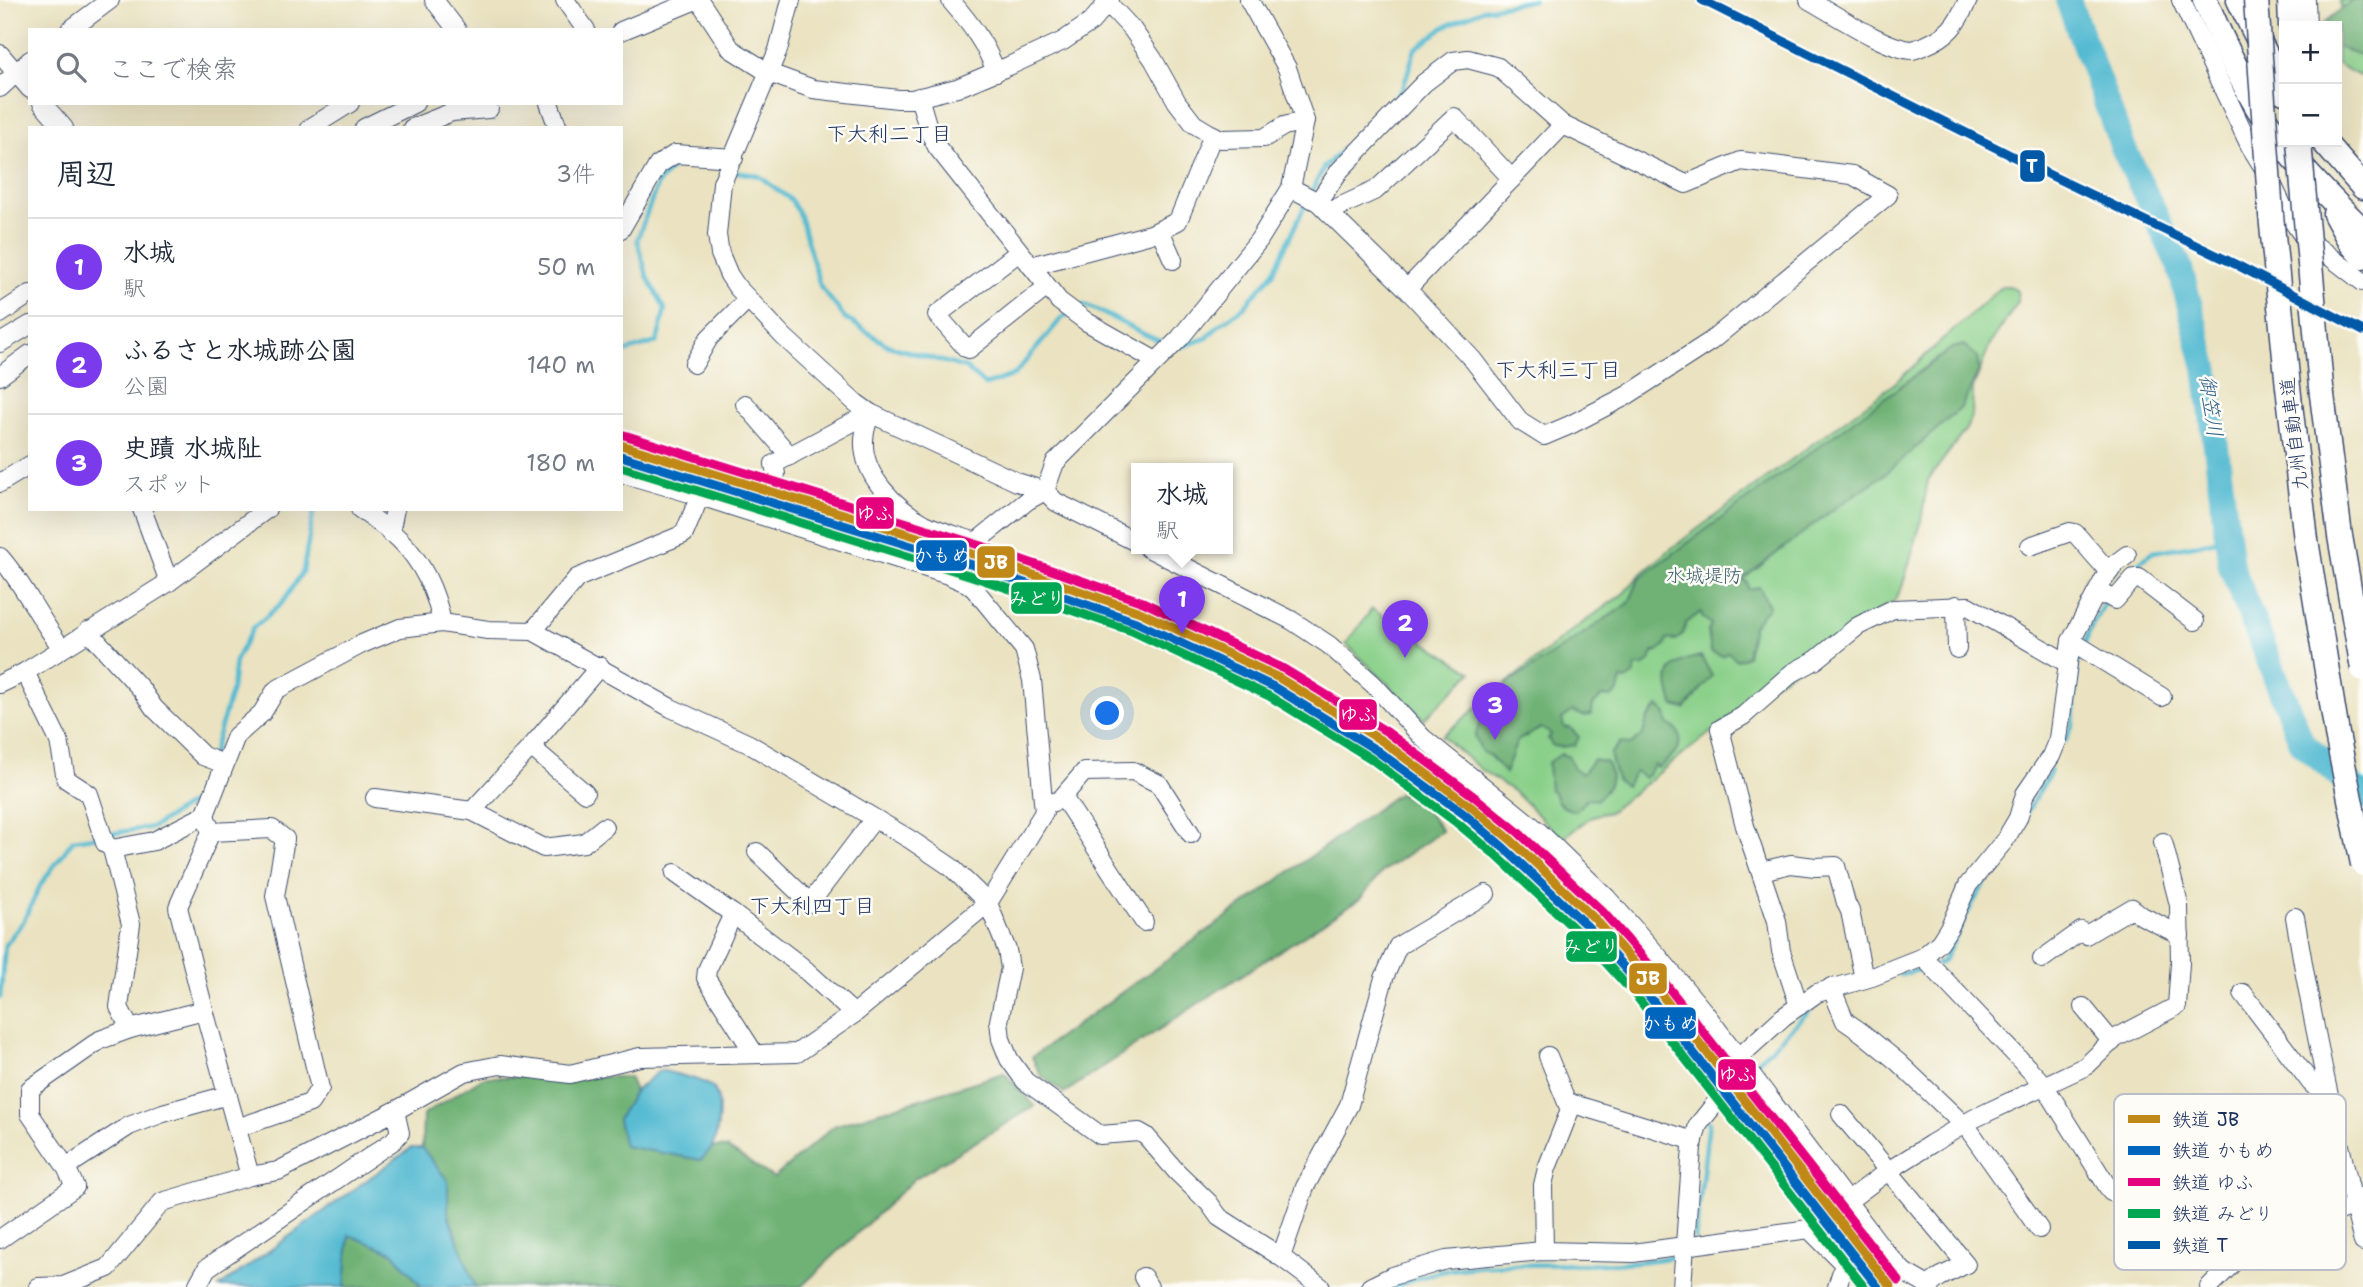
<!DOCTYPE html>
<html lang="ja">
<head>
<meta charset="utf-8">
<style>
  body { margin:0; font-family:"Shantell Sans","Klee One",sans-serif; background:#f6f6f7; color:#1f2937 }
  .controls { position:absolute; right:21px; top:21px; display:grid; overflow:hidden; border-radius:0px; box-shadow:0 7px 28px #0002 }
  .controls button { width:63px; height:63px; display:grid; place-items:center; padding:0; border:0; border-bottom:2px solid #e0e1e3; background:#fff; color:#1f2937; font:35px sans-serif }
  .you { position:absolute; left:1108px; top:714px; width:24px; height:24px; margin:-18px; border:5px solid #fff; border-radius:50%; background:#1a73e8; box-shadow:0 0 0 10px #1a73e833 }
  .badge { display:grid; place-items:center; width:46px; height:46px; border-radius:50%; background:#7c3aed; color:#fff; font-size:23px; font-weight:700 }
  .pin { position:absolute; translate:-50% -58px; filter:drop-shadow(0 2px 4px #0008) }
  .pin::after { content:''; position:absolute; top:37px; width:24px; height:21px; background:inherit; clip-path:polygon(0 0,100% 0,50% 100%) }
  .popup { position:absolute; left:1131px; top:463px; width:102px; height:91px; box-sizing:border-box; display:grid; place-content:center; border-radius:0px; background:#fff; filter:drop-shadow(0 2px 5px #0005); font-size:23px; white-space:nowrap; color:#747a83 }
  .popup b { font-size:26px; color:#1f2937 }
  .popup::after { content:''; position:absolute; left:50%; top:100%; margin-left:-14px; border:14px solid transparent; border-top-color:#fff }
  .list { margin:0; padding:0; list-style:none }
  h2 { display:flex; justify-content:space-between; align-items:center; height:91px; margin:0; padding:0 28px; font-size:30px }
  h2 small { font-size:23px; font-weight:400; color:#747a83 }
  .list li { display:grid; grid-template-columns:46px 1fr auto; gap:21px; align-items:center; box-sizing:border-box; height:98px; padding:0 28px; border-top:2px solid #e0e1e3 }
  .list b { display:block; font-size:26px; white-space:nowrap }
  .list p { margin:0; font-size:23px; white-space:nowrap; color:#747a83 }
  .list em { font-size:23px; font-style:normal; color:#747a83 }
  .icon { flex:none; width:38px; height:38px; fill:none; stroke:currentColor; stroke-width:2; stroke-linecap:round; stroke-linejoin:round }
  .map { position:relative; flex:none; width:2363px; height:1287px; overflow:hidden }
  .search { position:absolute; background:#fff; box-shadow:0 7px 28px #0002; left:28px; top:28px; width:595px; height:77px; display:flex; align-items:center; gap:18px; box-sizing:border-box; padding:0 24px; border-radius:0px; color:#747a83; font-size:26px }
  .panel { position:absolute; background:#fff; box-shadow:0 7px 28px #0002; left:28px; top:126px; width:595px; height:385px; border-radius:0px }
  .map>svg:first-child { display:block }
</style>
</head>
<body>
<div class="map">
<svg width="2363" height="1287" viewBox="0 0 2363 1287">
  <rect width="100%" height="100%" fill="#fdfcf7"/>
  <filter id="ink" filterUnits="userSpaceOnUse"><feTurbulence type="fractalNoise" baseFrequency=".0143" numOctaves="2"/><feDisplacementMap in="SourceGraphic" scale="14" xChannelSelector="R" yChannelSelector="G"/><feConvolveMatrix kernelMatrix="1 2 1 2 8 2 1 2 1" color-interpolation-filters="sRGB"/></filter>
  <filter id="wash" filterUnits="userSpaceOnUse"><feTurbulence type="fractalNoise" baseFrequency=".00686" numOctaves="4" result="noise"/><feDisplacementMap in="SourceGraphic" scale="28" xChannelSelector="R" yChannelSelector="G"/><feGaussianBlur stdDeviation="1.57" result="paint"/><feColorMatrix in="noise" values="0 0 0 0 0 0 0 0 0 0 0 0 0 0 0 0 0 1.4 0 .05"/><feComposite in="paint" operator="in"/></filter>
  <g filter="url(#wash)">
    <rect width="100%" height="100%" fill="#eae2c0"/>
    <g fill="#8ad08a" stroke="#528074" stroke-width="2">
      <path d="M2339,0H2363V78L2337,64V26H2334L2345,17Z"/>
      <path d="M2002,286H2010L2017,291L2018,302L1990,344L1973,389L1972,416L1966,429L1928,480L1920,526L1902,587L1895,600L1765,690L1609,812L1592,816L1562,839L1516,793L1480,769L1442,736L1566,635L1624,593L1638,577L1672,548L1895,383Z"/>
      <path d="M1372,609L1472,672L1424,719L1346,644Z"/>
    </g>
    <g fill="#6fb276" stroke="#45706a" stroke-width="2">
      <path d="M2353,0H2363V56L2337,47V26H2322V24Z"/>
      <path d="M1964,345L1977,357L1979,371L1961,408L1884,475L1835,508L1742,580L1747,582L1748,589L1759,587L1769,606L1753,626L1747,656L1737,660L1728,652L1722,656L1711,652L1708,631L1711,624L1702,617L1701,612L1686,623L1683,634L1676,640L1667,639L1665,646L1657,652H1653L1650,661L1643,667L1636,666L1634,674L1626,680L1621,679L1618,692L1611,697L1602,696L1593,705L1591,715L1583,716L1573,711L1562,719L1564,727L1570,728L1579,737L1575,745L1561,747L1553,746L1548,739L1551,734L1541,728L1517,741L1505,773L1489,755L1482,752L1475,736L1491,695L1629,603L1639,579L1952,348Z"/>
      <path d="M1701,656L1712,676L1685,709L1674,706C1662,675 1667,663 1701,656Z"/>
      <path d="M1658,706L1666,714L1668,724C1694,737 1673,757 1658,768L1655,765L1645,778L1636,772L1625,786L1617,780L1610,754L1621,742L1631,745L1643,734L1647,719Z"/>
      <path d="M1561,754L1569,757L1574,769L1582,774L1593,760L1606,762C1616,778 1609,789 1596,800L1588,798L1576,811C1564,809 1556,804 1554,792L1550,790L1548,763Z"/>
      <path d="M1399,793L1421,802L1442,831L1382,872L1360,899L1205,999L1064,1093L1041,1076L1032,1057Z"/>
      <path d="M1004,1073L1035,1106L914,1179L801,1287H475L448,1214V1181L422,1148L423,1115L484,1077H629L635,1091L618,1119L624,1146L701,1160L712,1147L727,1148L774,1178L834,1126Z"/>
      <path d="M349,1234L393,1252L422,1287H345Z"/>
    </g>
    <g fill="#53bad1" stroke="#377498" stroke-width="2">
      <path d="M660,1070C674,1074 703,1079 713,1088C723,1099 718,1134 712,1147C710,1151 704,1156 701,1160L624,1146L618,1119L635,1091Z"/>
      <path d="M411,1148H422L448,1181V1214L475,1287H422L393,1252L349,1235L345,1287H219Z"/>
    </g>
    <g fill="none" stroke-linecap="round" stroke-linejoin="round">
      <g stroke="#53bad1" stroke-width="4.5">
        <path d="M733,171L759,176L791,200L800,216L820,286L845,318L889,346L966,368L985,385L1014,375L1061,319L1068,314"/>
        <path d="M1311,193L1324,167L1370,125L1403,88L1415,49L1444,27L1484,9L1534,0"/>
        <path d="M1078,308L1084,305C1113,315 1138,335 1169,344"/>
        <path d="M1180,347L1207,338L1218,326L1244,307L1273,273L1307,201"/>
        <path d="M621,353L657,342L665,309L647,276L637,240L658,183L674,166L695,163"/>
        <path d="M2112,591L2121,576L2153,552L2228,539"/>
        <path d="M2085,643L2093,623L2106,601"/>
        <path d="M2065,741L2073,724L2077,665L2082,651"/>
        <path d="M212,756L232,689L235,661L253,628L282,603L303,571L314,509"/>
        <path d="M2027,812L2051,771"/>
        <path d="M108,834L153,827L196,800L210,765"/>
        <path d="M1937,964L1943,962L1974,901L1998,862"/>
        <path d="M1900,975L1925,968"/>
        <path d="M0,998L5,945L23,922L41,884L73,840L99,836"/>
        <path d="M1753,1066L1819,1001"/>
        <path d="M1695,1238L1709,1122"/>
        <path d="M1392,1287C1410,1281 1430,1273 1449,1270C1525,1259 1603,1271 1678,1256"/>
      </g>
      <path stroke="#53bad1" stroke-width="26" d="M2068,0L2122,145L2179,265L2206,367L2231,566L2302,743L2363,796"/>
    </g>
  </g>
  <g filter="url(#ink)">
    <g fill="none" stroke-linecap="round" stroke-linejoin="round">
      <defs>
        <g id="minor">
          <path d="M434,0L457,30"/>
          <path d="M565,0L586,30"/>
          <path d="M699,0L731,49L769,73L813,89L898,99H912L957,88L1009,66L1063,41L1091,22L1110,0"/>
          <path d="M791,0L778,50L722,183L717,235L720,254L729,275L737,287L784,337L856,403L870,413L1017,482L1045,491L1056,502L1136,542"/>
          <path d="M1105,0L1132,29L1153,59L1177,102L1194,124L1209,133L1221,139L1264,138L1284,126L1305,121"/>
          <path d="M1809,0C1833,13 1887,50 1913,50C1914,50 1923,46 1924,46C1949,36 1957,24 1968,0"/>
          <path d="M2181,0L2250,146L2268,175L2283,207L2303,236L2363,282"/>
          <path d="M2306,0L2307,26"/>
          <path d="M951,1C970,23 986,44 996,72"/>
          <path d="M70,30L110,0"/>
          <path d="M621,31L696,0"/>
          <path d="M0,54L30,89"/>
          <path d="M0,88L30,60"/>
          <path d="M919,97L929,131L937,147L1059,301L1087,322L1156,361"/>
          <path d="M42,103L64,128"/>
          <path d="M549,103L558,128"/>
          <path d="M310,128L350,103"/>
          <path d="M364,128L415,103"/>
          <path d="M412,128L452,112L489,109L488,103"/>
          <path d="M1291,188L1318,202L1407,289L1473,360L1520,421L1544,436L1570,425L1626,396L1711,341L1888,195L1852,175L1741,161L1686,184L1563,125L1407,289"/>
          <path d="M1318,202L1340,170L1424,83L1453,61L1468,59L1498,67L1563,125"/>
          <path d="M1328,212L1376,190L1454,117L1512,179"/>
          <path d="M621,229L658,165L675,154L734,158"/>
          <path d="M1160,230L1173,260"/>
          <path d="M1019,252L937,315L966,348L969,349L1047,287"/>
          <path d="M1031,266L1151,234L1178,221L1213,135"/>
          <path d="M0,314L30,294"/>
          <path d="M0,343L30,325"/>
          <path d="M694,364L709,338L748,299"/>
          <path d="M0,376L30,354"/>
          <path d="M745,404L790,456"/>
          <path d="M870,413C868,422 864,431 864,440C862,475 895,508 925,524C941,532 959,536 976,542"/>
          <path d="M621,473L700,496"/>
          <path d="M776,474L774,464L870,413"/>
          <path d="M0,483L30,465"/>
          <path d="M142,509L169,582"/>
          <path d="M360,509C373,519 388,528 400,540C423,563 436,592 442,623"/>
          <path d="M390,533L395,509"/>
          <path d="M2030,546L2070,532L2075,533L2109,572"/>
          <path d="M1148,548L1291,620L1329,645L1373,684L1423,738L1537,830L1607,898L1658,956L1705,1013L1883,1249L1904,1272L1930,1287"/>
          <path d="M0,557C24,584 39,619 62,648"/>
          <path d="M971,585L980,550L976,542L1027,501L1045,491L1055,463L1180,338L1259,240L1291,188L1305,121L1287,68L1249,0"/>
          <path d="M2095,596L2106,595L2115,600L2134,578H2139L2195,621"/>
          <path d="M1956,605L1957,649"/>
          <path d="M88,631L141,689L154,708L203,756L224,764"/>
          <path d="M2071,641L2162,697"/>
          <path d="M0,684L25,672L169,582L267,509"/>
          <path d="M531,747L585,793"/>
          <path d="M1063,797L1144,922"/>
          <path d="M375,798L472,811L544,848L584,843L604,827"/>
          <path d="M1044,805L1060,800L1084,772L1133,771L1159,784L1191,834"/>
          <path d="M472,811L531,747L600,666"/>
          <path d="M205,815L236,736L262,713L276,690L362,644L400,628L442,623L488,630L533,631L671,708L749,744L911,840L951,867L988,903L1007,950L1010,968L999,1021L1001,1039L1009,1059L1025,1081L1100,1135L1139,1132L1146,1136L1176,1171L1209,1203L1219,1217L1281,1257L1321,1287"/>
          <path d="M112,849L154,841L205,815L211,832L272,829L285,839L275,896L320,1088L310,1103L237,1128"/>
          <path d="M757,852L810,903L873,820"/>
          <path d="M1761,871L1791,864L1815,867L1836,866L1846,903L1850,911L1864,979"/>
          <path d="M675,873L733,914L801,966L854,1014"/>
          <path d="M733,914L707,970L706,978L754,1053"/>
          <path d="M2295,917C2313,1026 2336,1135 2363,1242"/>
          <path d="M1923,957L2044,1085L2111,1192"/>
          <path d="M2042,959L2081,931L2086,935L2132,908L2142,916L2180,935"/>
          <path d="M1831,987L1845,1021L1861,1032L1898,1062L1969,1130L2039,1229"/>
          <path d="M2243,993L2311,1083L2331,1102"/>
          <path d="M1799,1006L1781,951L1777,921L1745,826L1720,729L1743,716L1792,673L1816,660L1858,626L1893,609L1968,606L2067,663"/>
          <path d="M2083,1007L2112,1042"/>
          <path d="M204,1010L178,907L211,832"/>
          <path d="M130,1029L204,1010L250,1176"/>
          <path d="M1738,1058L1783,1017L1817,993L1872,977L1923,957L1940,942L1950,926L1968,885L2005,840L2018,818L2025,794L2051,756L2058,739L2071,641L2104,579L2115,564L2127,555"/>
          <path d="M1567,1102L1694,1141"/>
          <path d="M1841,1114L1966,1264L1940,1277L1928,1286"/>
          <path d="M2240,1154L2286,1138H2298L2320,1214"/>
          <path d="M66,1167L129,1126L163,1113L228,1095"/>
          <path d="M1848,1201L1888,1171L1931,1144L1973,1119L2086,1066L2114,1039L2177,1006L2180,963L2179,905L2163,842"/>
          <path d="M0,1239L75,1187L66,1167L30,1114V1089L100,1040L130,1029L119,1007L131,924L112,849L105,843L89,794L66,779L59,741L25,672"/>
          <path d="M1544,1251L1543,1185L1547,1168L1570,1110L1548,1056"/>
          <path d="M1281,1257L1305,1187L1349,1105L1384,978L1398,946L1486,894"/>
          <path d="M1143,1277L1149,1287"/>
          <path d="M198,1284L207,1268L393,1141L400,1133L395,1111"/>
          <path d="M38,1287L63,1286L108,1268L162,1202L250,1176L278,1171L395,1111L464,1072L500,1065L570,1074L640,1057L797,1053L854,1014L988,903L1044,812L1032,680L1024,649L971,585L948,575L700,496L684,534L577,578L533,631"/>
          <path d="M1370,1287L1392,1276L1446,1260L1542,1251L1633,1253L1809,1229L1844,1264L1837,1287"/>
          <path d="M1682,1287L1692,1147L1698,1125L1726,1090L1748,1069"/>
          <path d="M2209,1287L2272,1224L2294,1215L2332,1213L2348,1208L2362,1197"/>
        </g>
        <g id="highway">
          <path d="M2205,0C2222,41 2242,83 2266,121C2291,160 2330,198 2363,231"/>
          <path d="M2239,0L2284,92"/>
          <path d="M2290,0L2291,26"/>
          <path d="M2324,142L2363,187"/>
          <path d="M2335,214L2351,243L2363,257"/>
        </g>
      </defs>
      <use href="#minor" stroke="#3a4a6d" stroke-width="20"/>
      <use href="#highway" stroke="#3a4a6d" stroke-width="27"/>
      <use href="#minor" stroke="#fff" stroke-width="18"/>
      <use href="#highway" stroke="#fff" stroke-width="24"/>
      <defs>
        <g id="highway-bridge">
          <path d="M2256,0L2271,215L2288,387L2306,540L2337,734L2363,864"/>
          <path d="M2299,142L2321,387L2340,536L2363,669"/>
        </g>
      </defs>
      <use href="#highway-bridge" stroke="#3a4a6d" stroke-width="27" stroke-linecap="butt"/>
      <use href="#highway-bridge" stroke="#fff" stroke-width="24"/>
      <defs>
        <path id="rail-1" d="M621,445L979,556L1140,612L1279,678L1382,741L1470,806L1511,840L1595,919L1653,984L1891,1287"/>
        <path id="rail-2" d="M621,456L976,566L1136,622L1274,687L1376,750L1464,814L1504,848L1587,926L1645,991L1878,1287"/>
        <path id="rail-3" d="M624,435L982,546L1143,602L1284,669L1387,732L1476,798L1518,832L1603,912L1661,978L1899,1281"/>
        <path id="rail-4" d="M621,467L972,576L1132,631L1269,696L1370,758L1457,823L1497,856L1580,934L1637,997L1864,1287"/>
        <path id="rail-5" d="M1702,0L2052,176L2237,265L2363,331"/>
      </defs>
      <use href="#rail-1" stroke="#fdfcf7" stroke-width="14"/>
      <use href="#rail-2" stroke="#fdfcf7" stroke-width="14"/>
      <use href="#rail-3" stroke="#fdfcf7" stroke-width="14"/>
      <use href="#rail-4" stroke="#fdfcf7" stroke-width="14"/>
      <use href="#rail-5" stroke="#fdfcf7" stroke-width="14"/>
      <use href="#rail-1" stroke="#c08818" stroke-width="9"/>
      <use href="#rail-2" stroke="#0065bd" stroke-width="9"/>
      <use href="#rail-3" stroke="#e5007d" stroke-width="9"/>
      <use href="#rail-4" stroke="#00a651" stroke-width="9"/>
      <use href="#rail-5" stroke="#0059a6" stroke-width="9"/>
    </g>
  </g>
  <g text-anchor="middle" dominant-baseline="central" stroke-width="5" stroke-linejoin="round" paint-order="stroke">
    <g font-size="19" fill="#1b2f5e" stroke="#fdfcf7">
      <text transform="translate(2294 434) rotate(-97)">九州自動車道</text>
    </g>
    <g font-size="19" fill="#3c5f6b" stroke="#fdfcf7">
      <text x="1704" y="575">水城堤防</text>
    </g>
    <g font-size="21" fill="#1b2f5e" stroke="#fdfcf7">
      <text x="889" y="134">下大利二丁目</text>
      <text x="1558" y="370">下大利三丁目</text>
      <text x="812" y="906">下大利四丁目</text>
    </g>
    <g font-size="21" font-style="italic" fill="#2f6086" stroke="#fdfcf7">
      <text transform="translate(2211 406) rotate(82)">御笠川</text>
    </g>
  </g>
  <rect x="2114" y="1094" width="232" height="176" rx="10" fill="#fdfcf7" stroke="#b9bec9" stroke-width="2"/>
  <rect x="2128" y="1115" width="32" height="8" fill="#c08818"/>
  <rect x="2128" y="1146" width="32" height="9" fill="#0065bd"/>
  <rect x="2128" y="1178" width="32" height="8" fill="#e5007d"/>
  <rect x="2128" y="1209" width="32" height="9" fill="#00a651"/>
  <rect x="2128" y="1241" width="32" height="8" fill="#0059a6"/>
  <g font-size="19" fill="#1b2f5e">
    <text x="2172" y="1126">鉄道 JB</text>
    <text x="2172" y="1157">鉄道 かもめ</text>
    <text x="2172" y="1189">鉄道 ゆふ</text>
    <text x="2172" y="1220">鉄道 みどり</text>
    <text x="2172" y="1252">鉄道 T</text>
  </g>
  <g stroke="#fdfcf7" stroke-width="2.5">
    <rect x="2019" y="149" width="27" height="34" rx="7" fill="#0059a6"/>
    <rect x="855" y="496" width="40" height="34" rx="7" fill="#e5007d"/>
    <rect x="915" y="539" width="53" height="33" rx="7" fill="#0065bd"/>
    <rect x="976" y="545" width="40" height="34" rx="7" fill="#c08818"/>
    <rect x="1010" y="581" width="53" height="34" rx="7" fill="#00a651"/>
    <rect x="1338" y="698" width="40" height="33" rx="7" fill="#e5007d"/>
    <rect x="1565" y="930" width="53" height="33" rx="7" fill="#00a651"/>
    <rect x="1628" y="962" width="40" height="33" rx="7" fill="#c08818"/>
    <rect x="1644" y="1006" width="53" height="34" rx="7" fill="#0065bd"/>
    <rect x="1717" y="1058" width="40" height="33" rx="7" fill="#e5007d"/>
  </g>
  <g font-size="19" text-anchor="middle" font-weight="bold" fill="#fff">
    <text x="2032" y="173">T</text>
    <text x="875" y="520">ゆふ</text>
    <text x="942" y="562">かもめ</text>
    <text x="996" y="569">JB</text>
    <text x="1037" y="605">みどり</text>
    <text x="1358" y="721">ゆふ</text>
    <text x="1591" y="953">みどり</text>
    <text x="1648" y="985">JB</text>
    <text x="1670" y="1030">かもめ</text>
    <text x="1737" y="1081">ゆふ</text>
  </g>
</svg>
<div class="controls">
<button>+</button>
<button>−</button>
</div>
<div class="you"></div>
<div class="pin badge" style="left:1182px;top:634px">1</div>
<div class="popup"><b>水城</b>駅</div>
<div class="pin badge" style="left:1405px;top:658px">2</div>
<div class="pin badge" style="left:1495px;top:740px">3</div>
<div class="search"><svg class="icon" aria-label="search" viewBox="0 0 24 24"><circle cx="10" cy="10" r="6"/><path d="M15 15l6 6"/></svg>ここで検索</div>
<section class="panel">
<h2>周辺<small>3件</small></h2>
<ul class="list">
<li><span class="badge">1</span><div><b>水城</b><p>駅</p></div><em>50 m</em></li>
<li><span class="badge">2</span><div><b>ふるさと水城跡公園</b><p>公園</p></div><em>140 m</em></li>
<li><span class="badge">3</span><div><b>史蹟 水城阯</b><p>スポット</p></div><em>180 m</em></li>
</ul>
</section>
</div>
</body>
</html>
